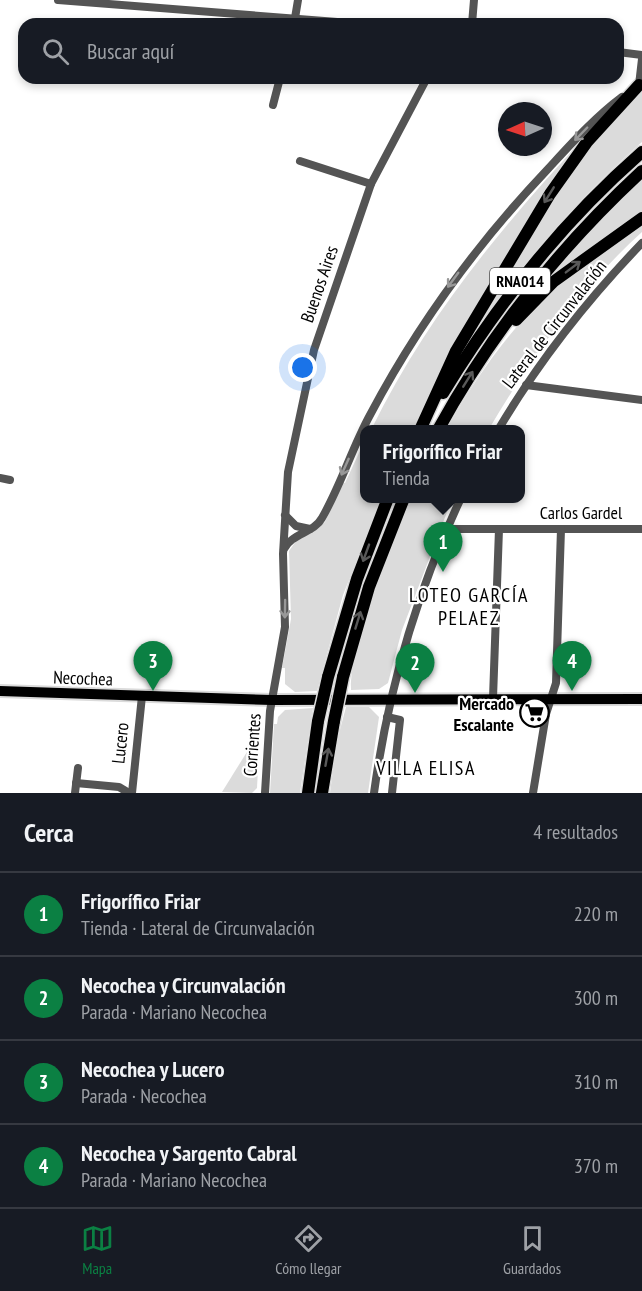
<!DOCTYPE html>
<html lang="es">
<head>
<meta charset="utf-8">
<style>
  body { margin:0; font-family:"PT Sans Narrow",sans-serif; background:#242831; color:#f1f3f6 }
  .compass { position:absolute; left:498px; top:102px; width:54px; height:54px; border-radius:50%; background:#171b24; box-shadow:0 3px 9px #0003; rotate:267deg }
  .you { position:absolute; left:303px; top:368px; width:21px; height:21px; margin:-15px; border:4px solid #fff; border-radius:50%; background:#1a73e8; box-shadow:0 0 0 9px #1a73e833 }
  .badge { display:grid; place-items:center; width:39px; height:39px; border-radius:50%; background:#0b8043; color:#fff; font-size:20px; font-weight:700 }
  .pin { position:absolute; translate:-50% -50px; filter:drop-shadow(0 2px 3px #0008) }
  .pin::after { content:''; position:absolute; top:32px; width:21px; height:18px; background:inherit; clip-path:polygon(0 0,100% 0,50% 100%) }
  .popup { position:absolute; left:360px; top:425px; width:165px; height:78px; box-sizing:border-box; display:grid; place-content:center; border-radius:12px; background:#171b24; filter:drop-shadow(0 2px 4px #0005); font-size:20px; white-space:nowrap; color:#9ea1a6 }
  .popup b { font-size:22px; color:#f1f3f6 }
  .popup::after { content:''; position:absolute; left:50%; top:100%; margin-left:-12px; border:12px solid transparent; border-top-color:#171b24 }
  .list { margin:0; padding:0; list-style:none }
  h2 { display:flex; justify-content:space-between; align-items:center; height:78px; margin:0; padding:0 24px; font-size:26px }
  h2 small { font-size:20px; font-weight:400; color:#9ea1a6 }
  .list li { display:grid; grid-template-columns:39px 1fr auto; gap:18px; align-items:center; box-sizing:border-box; height:84px; padding:0 24px; border-top:2px solid #363941 }
  .list b { display:block; font-size:22px; white-space:nowrap }
  .list p { margin:0; font-size:20px; white-space:nowrap; color:#9ea1a6 }
  .list em { font-size:20px; font-style:normal; color:#9ea1a6 }
  .icon { flex:none; width:33px; height:33px; fill:none; stroke:currentColor; stroke-width:2; stroke-linecap:round; stroke-linejoin:round }
  .map { position:relative; flex:none; width:642px; height:793px; overflow:hidden }
  .search { position:absolute; background:#171b24; box-shadow:0 3px 9px #0003; left:18px; right:18px; top:18px; height:66px; display:flex; align-items:center; gap:15px; box-sizing:border-box; padding:0 21px; border-radius:18px; color:#9ea1a6; font-size:22px }
  .sheet { height:414px; background:#171b24 }
  nav { display:flex; justify-content:space-around; align-items:center; box-sizing:border-box; height:84px; border-top:2px solid #363941; background:#171b24; font-size:16px; color:#9ea1a6 }
  nav a { display:grid; justify-items:center; gap:3px }
  nav .on { color:#0b8043 }
  .map>svg:first-child { display:block }
</style>
</head>
<body>
<div class="map">
<svg width="642" height="793" viewBox="0 0 642 793">
  <rect width="100%" height="100%" fill="#fff"/>
  <g fill="#dbdbdb">
    <path d="M642,90V142C570,204 511,277 459,355L570,169Z"/>
    <path d="M583,139L451,351L413,429L371,430C426,318 499,230 583,139Z"/>
    <path d="M642,180V215L551,277L584,238Z"/>
    <path d="M642,224V232C581,287 530,359 489,429L446,430C474,381 505,335 546,296C575,269 610,247 642,224Z"/>
    <path d="M365,440V498L381,499L343,595L317,691L295,692L285,684V668H282L291,619L289,551L296,541L325,522L342,482L345,483Z"/>
    <path d="M412,499H452L402,630L388,683L379,689L351,690C350,643 391,543 412,499Z"/>
    <path d="M346,707H369L379,717L368,793H330L337,741Z"/>
    <path d="M313,708L300,793H270L274,724H277L278,717L285,710Z"/>
    <path d="M260,731L257,788L252,793L222,792Z"/>
  </g>
  <g fill="none" stroke-linecap="round" stroke-linejoin="round">
    <defs>
      <path id="major" d="M0,691L272,700L642,699"/>
      <g id="highway">
        <path d="M516,320L553,282L642,218"/>
        <path d="M443,393C498,303 563,221 642,152"/>
        <path d="M420,430L456,351L550,194L587,142L639,85"/>
        <path d="M438,430C491,333 561,246 642,171"/>
        <path d="M328,677L357,579L388,498"/>
        <path d="M343,677L369,587L404,498"/>
        <path d="M308,793L318,721"/>
        <path d="M322,793L334,721"/>
      </g>
    </defs>
    <use href="#major" stroke="#dbdbdb" stroke-width="14"/>
    <use href="#highway" stroke="#dbdbdb" stroke-width="15"/>
    <g stroke="#545454" stroke-width="8">
      <path d="M58,0L363,24"/>
      <path d="M294,24L298,0"/>
      <path d="M472,24L474,0"/>
      <path d="M618,52L642,55"/>
      <path d="M639,85L642,59"/>
      <path d="M273,105L280,78"/>
      <path d="M300,161L371,184"/>
      <path d="M526,385L642,400"/>
      <path d="M498,430C539,361 587,300 642,243"/>
      <path d="M0,478L10,480"/>
      <path d="M285,515L296,526L310,529"/>
      <path d="M447,529H642"/>
      <path d="M284,549C292,533 314,533 322,518C341,485 352,448 370,415C418,324 477,244 547,170C571,144 594,118 622,97"/>
      <path d="M493,698L499,529"/>
      <path d="M387,717L400,720L392,793"/>
      <path d="M76,783L119,787L129,793"/>
      <path d="M75,793L78,768"/>
      <path d="M132,793L142,696"/>
      <path d="M265,793L270,711L285,627L283,554L288,472L314,350L371,184L427,78"/>
      <path d="M374,793C388,691 417,591 461,498"/>
      <path d="M533,793L546,714L556,683L561,529"/>
    </g>
    <use href="#major" stroke="#000" stroke-width="10"/>
    <use href="#highway" stroke="#000" stroke-width="12"/>
    <defs>
      <g id="highway-bridge">
        <path d="M318,721L328,677"/>
        <path d="M334,721L343,677"/>
      </g>
    </defs>
    <use href="#highway-bridge" stroke="#dbdbdb" stroke-width="15" stroke-linecap="butt"/>
    <use href="#highway-bridge" stroke="#000" stroke-width="12"/>
  </g>
  <defs><path id="oneway-shaft" d="M-6 0H5M1.5-3L5.5 0L1.5 3" fill="none" stroke-width="1.6" stroke-linecap="round" stroke-linejoin="round" transform="scale(1.5)"/></defs>
  <g stroke="#989898">
    <use href="#oneway-shaft" transform="translate(581 134) rotate(134)"/>
    <use href="#oneway-shaft" transform="translate(453 280) rotate(126)"/>
    <use href="#oneway-shaft" transform="translate(345 467) rotate(114)"/>
    <use href="#oneway-shaft" transform="translate(285 609) rotate(91)"/>
  </g>
  <g stroke="#595959">
    <use href="#oneway-shaft" transform="translate(549 195) rotate(122)"/>
    <use href="#oneway-shaft" transform="translate(573 267) rotate(-37)"/>
    <use href="#oneway-shaft" transform="translate(468 379) rotate(-58)"/>
    <use href="#oneway-shaft" transform="translate(366 553) rotate(110)"/>
    <use href="#oneway-shaft" transform="translate(358 620) rotate(-73)"/>
    <use href="#oneway-shaft" transform="translate(327 757) rotate(-80)"/>
  </g>
  <defs>
    <symbol id="supermarket-ring" viewBox="-11 -11 22 22"><circle r="9.5" fill="#fff" stroke="#000" stroke-width="1.5"/><path d="M-6-5.5h2.5l.6 2H6L4.5 2H-2.5L-4.4-4H-6ZM-1.5 3.2a1.3 1.3 0 1 0 .1 0ZM3 3.2a1.3 1.3 0 1 0 .1 0Z" fill="#000"/></symbol>
  </defs>
  <g fill-rule="evenodd">
    <use href="#supermarket-ring" x="518" y="696" width="33" height="33"/>
  </g>
  <g text-anchor="middle" dominant-baseline="central" stroke-width="4.5" stroke-linejoin="round" paint-order="stroke">
    <rect fill="#fff" stroke="#4c4c4c" stroke-width="1.5" x="490" y="268" width="60" height="26" rx="4.5"/>
    <g font-size="16" font-weight="bold" fill="#000">
      <text x="520" y="281">RNA014</text>
    </g>
    <g font-size="18" fill="#000" stroke="#fff">
      <text transform="translate(319 284) rotate(-71)">Buenos Aires</text>
      <text transform="translate(554 324) rotate(-52)">Lateral de Circunvalación</text>
      <text x="581" y="512">Carlos Gardel</text>
      <text transform="translate(83 678) rotate(2)">Necochea</text>
      <text transform="translate(120 743) rotate(-84)">Lucero</text>
      <text transform="translate(252 745) rotate(-86)">Corrientes</text>
    </g>
    <g font-size="18" font-weight="bold" fill="#000" stroke="#fff" text-anchor="end">
      <text x="514" y="703">Mercado<tspan x="514" dy="21">Escalante</tspan></text>
    </g>
    <g font-size="20" letter-spacing="1.5" fill="#000" stroke="#fff">
      <text x="469" y="595">LOTEO GARCÍA<tspan x="469" dy="23">PELAEZ</tspan></text>
      <text x="426" y="768">VILLA ELISA</text>
    </g>
  </g>
</svg>
<svg class="compass" viewBox="-18 -18 36 36"><path d="M0-13l5 13h-10z" fill="#e53935"/><path d="M0 13l5-13h-10z" fill="#9ea1a6"/></svg>
<div class="you"></div>
<div class="pin badge" style="left:443px;top:572px">1</div>
<div class="popup"><b>Frigorífico Friar</b>Tienda</div>
<div class="pin badge" style="left:415px;top:693px">2</div>
<div class="pin badge" style="left:153px;top:691px">3</div>
<div class="pin badge" style="left:572px;top:691px">4</div>
<div class="search"><svg class="icon" aria-label="search" viewBox="0 0 24 24"><circle cx="10" cy="10" r="6"/><path d="M15 15l6 6"/></svg>Buscar aquí</div>
</div>
<section class="sheet">
<h2>Cerca<small>4 resultados</small></h2>
<ul class="list">
<li><span class="badge">1</span><div><b>Frigorífico Friar</b><p>Tienda · Lateral de Circunvalación</p></div><em>220 m</em></li>
<li><span class="badge">2</span><div><b>Necochea y Circunvalación</b><p>Parada · Mariano Necochea</p></div><em>300 m</em></li>
<li><span class="badge">3</span><div><b>Necochea y Lucero</b><p>Parada · Necochea</p></div><em>310 m</em></li>
<li><span class="badge">4</span><div><b>Necochea y Sargento Cabral</b><p>Parada · Mariano Necochea</p></div><em>370 m</em></li>
</ul>
</section>
<nav>
<a class="on"><svg class="icon" aria-label="map" viewBox="0 0 24 24"><path d="M3 6l6-2 6 2 6-2v14l-6 2-6-2-6 2zM9 4v14M15 6v14"/></svg>Mapa</a>
<a><svg class="icon" aria-label="directions" viewBox="0 0 24 24"><path d="M12 3l9 9-9 9-9-9zM9 14v-3h6M13 9l2 2-2 2"/></svg>Cómo llegar</a>
<a><svg class="icon" aria-label="saved" viewBox="0 0 24 24"><path d="M7 4h10v16l-5-4-5 4z"/></svg>Guardados</a>
</nav>
</body>
</html>
